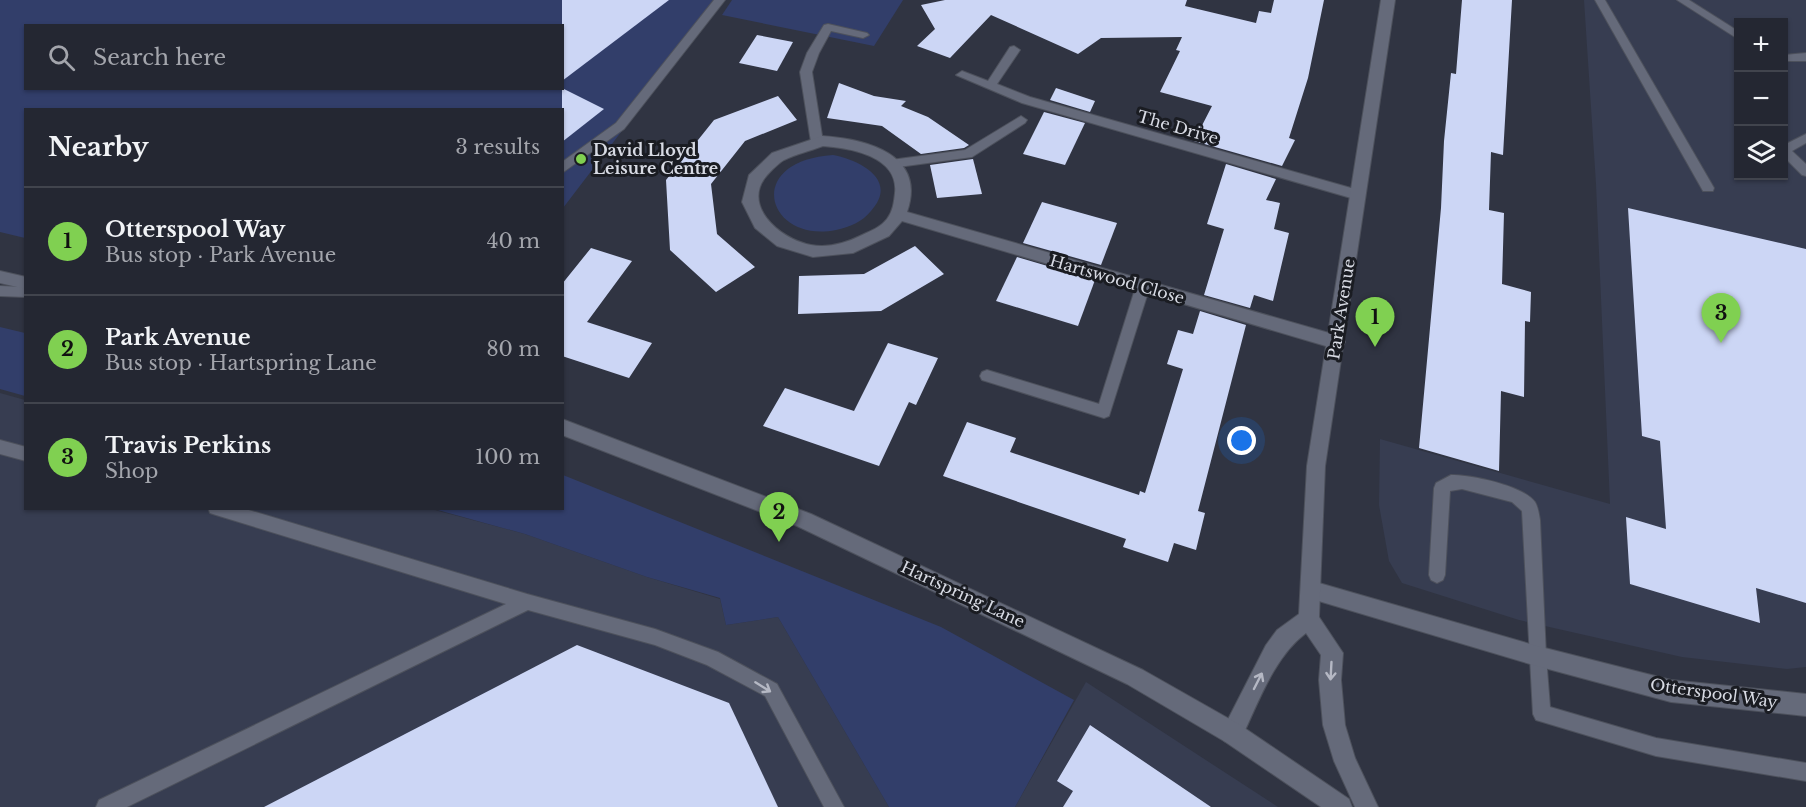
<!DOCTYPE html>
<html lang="en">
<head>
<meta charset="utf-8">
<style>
  body { margin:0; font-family:"Libre Baskerville",serif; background:#30333e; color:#f1f3f6 }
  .controls { position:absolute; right:18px; top:18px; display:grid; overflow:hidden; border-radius:0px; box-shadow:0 2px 4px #0004 }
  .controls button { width:54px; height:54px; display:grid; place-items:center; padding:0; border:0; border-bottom:2px solid #41444d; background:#242732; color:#f1f3f6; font:30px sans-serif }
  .you { position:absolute; left:1242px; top:441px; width:21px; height:21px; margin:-15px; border:4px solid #fff; border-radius:50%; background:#1a73e8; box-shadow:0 0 0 9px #1a73e833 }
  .badge { display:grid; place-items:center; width:39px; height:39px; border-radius:50%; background:#80d051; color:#111; font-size:20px; font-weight:700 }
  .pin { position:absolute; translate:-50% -50px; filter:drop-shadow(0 2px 3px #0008) }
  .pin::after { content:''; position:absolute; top:32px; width:21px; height:18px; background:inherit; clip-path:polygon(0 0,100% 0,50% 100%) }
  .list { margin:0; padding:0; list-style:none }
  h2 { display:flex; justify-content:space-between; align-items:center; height:78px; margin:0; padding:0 24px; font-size:26px }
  h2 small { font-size:20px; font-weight:400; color:#a3a5ac }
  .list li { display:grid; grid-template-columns:39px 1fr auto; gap:18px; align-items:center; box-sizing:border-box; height:108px; padding:0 24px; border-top:2px solid #41444d }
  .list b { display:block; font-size:22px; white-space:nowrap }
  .list p { margin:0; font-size:20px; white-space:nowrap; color:#a3a5ac }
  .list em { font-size:20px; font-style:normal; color:#a3a5ac }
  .icon { flex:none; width:33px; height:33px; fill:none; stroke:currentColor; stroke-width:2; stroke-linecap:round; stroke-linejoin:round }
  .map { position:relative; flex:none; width:1806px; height:807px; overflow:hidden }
  .search { position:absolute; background:#242732; box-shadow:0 2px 4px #0004; left:24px; top:24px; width:540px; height:66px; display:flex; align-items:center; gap:15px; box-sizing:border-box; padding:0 21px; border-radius:0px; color:#a3a5ac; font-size:22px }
  .panel { position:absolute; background:#242732; box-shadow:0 2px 4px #0004; left:24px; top:108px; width:540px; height:402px; border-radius:0px }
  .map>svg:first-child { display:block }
</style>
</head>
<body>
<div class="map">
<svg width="1806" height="807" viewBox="0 0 1806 807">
  <rect width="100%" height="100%" fill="#303442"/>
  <g fill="#373d51" fill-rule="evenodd">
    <path d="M1584,0H1806V667L1787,669L1682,657L1519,620L1402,583L1389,561L1379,505L1380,439L1610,504L1596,184ZM1738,22H1784V176H1738Z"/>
    <path d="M0,393L25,400L26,508L431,509L525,534L647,577L720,599L726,625L778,617L889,807H0Z"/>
    <path d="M1086,682L1278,807H1015Z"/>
  </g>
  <g fill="#323e6a" fill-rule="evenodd">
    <path d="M0,0H722L563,208L562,110H26L25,238L0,232ZM26,26H562V88H26Z"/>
    <path d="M732,0H903L874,46L722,15Z"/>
    <path d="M833,155C860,160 899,180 871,211C862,222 850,227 836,230C767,244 742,161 833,155Z"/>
    <path d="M0,327L25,333V396L0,389Z"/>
    <path d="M563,475L941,627L1074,700L1015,807H889L778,617L726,625L720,598L647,577L525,534L434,509L562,508Z"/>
  </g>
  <g fill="#ccd6f5">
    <path d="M562,0H669L562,81Z"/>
    <path d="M945,0H1187L1185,6L1256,23L1259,11L1271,13L1274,0H1324L1308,78L1289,138L1295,140L1282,166L1194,141L1212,106L1160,92L1180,51L1176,50L1182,37L1101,38L1078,54L991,15L950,58L917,46L935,29L921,5Z"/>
    <path d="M1462,0H1512L1503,155L1491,152L1489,210L1504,213L1502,284L1531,292L1530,322L1525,321L1524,397L1501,391L1499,471L1419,448L1441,208L1444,141L1451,73L1456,74Z"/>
    <path d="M757,35L793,42L777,71L739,63Z"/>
    <path d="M839,83L874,96L906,101L901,106L928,117L969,145L964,148L921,154L882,126L827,118Z"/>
    <path d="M562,88L604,109L562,142Z"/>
    <path d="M1056,88L1095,101L1090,112L1050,100Z"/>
    <path d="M778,96L797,120L745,141L711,184L717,234L755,267L716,292L670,250L666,180L714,120Z"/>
    <path d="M1044,112L1085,123L1065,165L1023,154Z"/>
    <path d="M973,159L982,194L937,198L930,165Z"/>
    <path d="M1226,164L1276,179L1266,200L1280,203L1274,229L1289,233L1273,301L1254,295L1250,308L1204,295L1224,229L1207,224Z"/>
    <path d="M1042,202L1117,223L1101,265L1023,243Z"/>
    <path d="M1628,208L1806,249V603L1756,588L1760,623L1630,584L1626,517L1666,529L1660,441L1642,436Z"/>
    <path d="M915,246L944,274L881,311L798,314L799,276L864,274Z"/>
    <path d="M591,248L632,261L587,322L652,343L629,378L562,356V284Z"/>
    <path d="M1017,257L1095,280L1078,326L996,301Z"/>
    <path d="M1200,311L1246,325L1198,511L1205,513L1196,550L1174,543L1168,562L1123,547L1126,539L943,476L967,422L1016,438L1010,452L1139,495L1140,491L1145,493L1183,369L1167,364L1178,330L1193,334Z"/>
    <path d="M888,343L938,358L916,405L909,402L879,466L763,426L785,388L854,411Z"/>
    <path d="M577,645L729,703L778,807H264Z"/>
    <path d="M1090,725L1211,807H1063L1073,791L1057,781Z"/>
  </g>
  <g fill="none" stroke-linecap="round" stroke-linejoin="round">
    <defs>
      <g id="service">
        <path d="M714,0H725L624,129L562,173V162L616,123Z"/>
        <path d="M1595,0H1605L1714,188L1713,191H1703Z"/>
        <path d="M1677,0H1689L1738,31V39Z"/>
        <path d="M828,24L867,33L869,35L863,38L831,31L819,53L812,72L823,142L817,146L811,142L800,72L807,53L824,25Z"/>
        <path d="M1014,46L1020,50L997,84L1030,97L1358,190L1364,195L1358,200L1022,103L956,75L962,71L988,81L1010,47Z"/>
        <path d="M1806,53V61H1784V55Z"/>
        <path d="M1021,116L1027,120L1025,123L972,157L891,168L885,164L891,160L965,150Z"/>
        <path d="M1806,134V143L1792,151L1806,164V176L1802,175L1784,157V145Z"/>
        <path d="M1143,281L1150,286L1109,416L1104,418L982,380L980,376L982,372L987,370L1099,404L1136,286Z"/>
        <path d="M0,286L26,287V297L0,296Z"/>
        <path d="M0,440L26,447V461L0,454Z"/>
        <path d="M1451,475C1471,475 1522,485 1535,502C1538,507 1539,514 1540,520L1546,656L1550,707L1656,738L1806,763V781L1656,756L1536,720L1533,714L1522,511L1512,502L1462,489L1450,491L1445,575L1443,580L1437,583L1431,580L1429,575L1434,488L1436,483Z"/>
        <path d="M208,508H242L527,594L655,629L718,652L777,684L844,807H824L765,696L707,665L655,645L528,610L127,807H96L99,800L506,604L216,515L210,513Z"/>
      </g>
      <g id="minor">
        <path d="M822,136C866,139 927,154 907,212L1336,335L1342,337L1345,342L1342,347L1336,349L902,221L889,236L853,253L813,257L777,246L755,228L742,202L749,175L772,153ZM823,146C850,148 899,156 895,193C894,202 893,211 887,219C880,228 870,231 860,236C846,243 828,248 811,245C779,239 738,203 770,172C774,168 779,163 784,160C796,154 810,151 823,146Z"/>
        <path d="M1312,581L1537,646L1671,680L1806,694V716L1671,702L1537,666L1312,599L1305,597L1302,590L1305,583Z"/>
      </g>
      <path id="tertiary" d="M1381,0H1395L1325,466L1319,617L1343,653L1341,680L1345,725L1355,758L1378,807H1355L1334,761L1323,725L1319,680L1321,655L1306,633C1273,658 1258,704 1240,741L1232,744L1224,741L1221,733L1266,645L1277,630L1299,614L1307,466Z"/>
      <g id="secondary">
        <path d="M0,271L26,277V289L0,283Z"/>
        <path d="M562,419L811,514L1143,670L1240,725L1349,799L1352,807H1321L1224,741L1127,684L797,526L562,435Z"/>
      </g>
    </defs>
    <use href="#service" stroke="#4d515c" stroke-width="2"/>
    <use href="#minor" stroke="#4d515c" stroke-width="2"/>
    <use href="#tertiary" stroke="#4d515c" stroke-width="2"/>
    <use href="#secondary" stroke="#4d515c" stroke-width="2"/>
    <use href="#service" fill="#656a7a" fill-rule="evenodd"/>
    <use href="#minor" fill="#656a7a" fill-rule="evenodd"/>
    <use href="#tertiary" fill="#656a7a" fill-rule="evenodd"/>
    <use href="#secondary" fill="#656a7a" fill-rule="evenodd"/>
  </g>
  <defs><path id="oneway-shaft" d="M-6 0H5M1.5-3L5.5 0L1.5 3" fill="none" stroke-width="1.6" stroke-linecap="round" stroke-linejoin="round" transform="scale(1.5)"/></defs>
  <g stroke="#b5b8c4">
    <use href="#oneway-shaft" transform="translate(1331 671) rotate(93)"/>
    <use href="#oneway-shaft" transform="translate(1258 681) rotate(-63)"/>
    <use href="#oneway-shaft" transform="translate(763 687) rotate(32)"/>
  </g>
  <circle fill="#80d051" stroke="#1a1c22" stroke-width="2" cx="581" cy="159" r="6"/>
  <g text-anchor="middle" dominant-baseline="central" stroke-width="6" stroke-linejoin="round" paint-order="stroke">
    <g font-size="16" fill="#d7dae3" stroke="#1a1c22">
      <text transform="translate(1178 127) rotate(16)">The Drive</text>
      <text transform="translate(1117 279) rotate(16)">Hartswood Close</text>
      <text transform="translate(1341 309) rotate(-81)">Park Avenue</text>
      <text transform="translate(963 594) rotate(25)">Hartspring Lane</text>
      <text transform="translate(1714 693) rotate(8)">Otterspool Way</text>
    </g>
    <g font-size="16" font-weight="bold" fill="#d7dae3" stroke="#1a1c22" text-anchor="start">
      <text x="593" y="150">David Lloyd<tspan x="593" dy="18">Leisure Centre</tspan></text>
    </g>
  </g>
</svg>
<div class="controls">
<button>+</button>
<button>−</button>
<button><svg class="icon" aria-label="layers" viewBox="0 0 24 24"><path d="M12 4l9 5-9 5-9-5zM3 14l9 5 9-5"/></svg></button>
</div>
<div class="you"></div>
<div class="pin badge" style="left:1375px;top:347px">1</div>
<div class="pin badge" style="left:779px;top:542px">2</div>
<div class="pin badge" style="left:1721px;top:343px">3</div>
<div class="search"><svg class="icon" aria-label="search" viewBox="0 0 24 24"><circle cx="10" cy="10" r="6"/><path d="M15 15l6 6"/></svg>Search here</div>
<section class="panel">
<h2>Nearby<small>3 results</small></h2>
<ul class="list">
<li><span class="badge">1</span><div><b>Otterspool Way</b><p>Bus stop · Park Avenue</p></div><em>40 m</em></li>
<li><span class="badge">2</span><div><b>Park Avenue</b><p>Bus stop · Hartspring Lane</p></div><em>80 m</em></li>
<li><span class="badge">3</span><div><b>Travis Perkins</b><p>Shop</p></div><em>100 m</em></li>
</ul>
</section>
</div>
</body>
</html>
